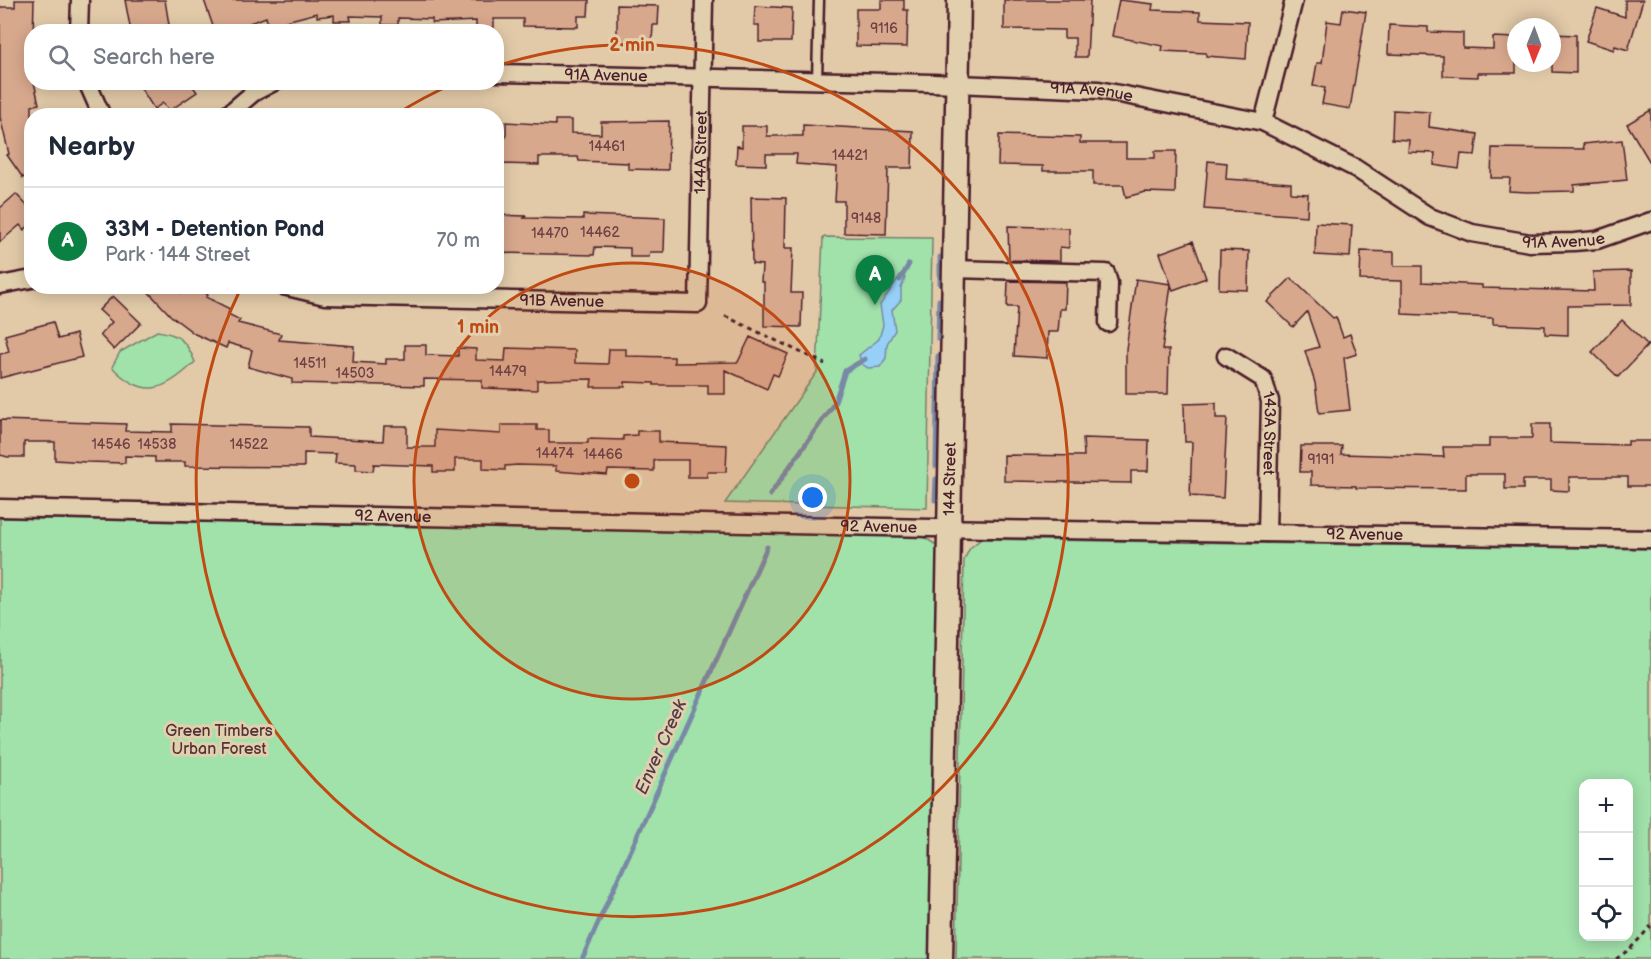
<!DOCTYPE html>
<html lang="en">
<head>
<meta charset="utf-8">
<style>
  body { margin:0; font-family:"Balsamiq Sans",sans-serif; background:#f2f2f3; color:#1f2937 }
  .controls { position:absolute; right:18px; bottom:18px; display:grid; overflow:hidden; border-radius:12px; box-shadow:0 3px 15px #0003 }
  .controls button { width:54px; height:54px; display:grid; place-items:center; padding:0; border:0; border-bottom:2px solid #e0e1e3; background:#fff; color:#1f2937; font:30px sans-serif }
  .compass { position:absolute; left:1507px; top:18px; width:54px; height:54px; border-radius:50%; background:#fff; box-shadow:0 3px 15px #0003; rotate:181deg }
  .you { position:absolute; left:813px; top:498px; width:21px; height:21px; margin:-15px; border:4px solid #fff; border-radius:50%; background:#1a73e8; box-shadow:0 0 0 9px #1a73e833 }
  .badge { display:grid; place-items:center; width:39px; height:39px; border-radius:50%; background:#0b8043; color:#fff; font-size:20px; font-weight:700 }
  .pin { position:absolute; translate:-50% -50px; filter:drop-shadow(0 2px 3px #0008) }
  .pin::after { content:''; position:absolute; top:32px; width:21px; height:18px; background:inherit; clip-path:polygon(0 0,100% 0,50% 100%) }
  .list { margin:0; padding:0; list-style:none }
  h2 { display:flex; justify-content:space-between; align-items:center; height:78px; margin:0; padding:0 24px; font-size:26px }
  h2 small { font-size:20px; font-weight:400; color:#747a83 }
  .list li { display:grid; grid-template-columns:39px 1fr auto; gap:18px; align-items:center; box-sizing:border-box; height:108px; padding:0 24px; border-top:2px solid #e0e1e3 }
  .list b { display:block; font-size:22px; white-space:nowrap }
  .list p { margin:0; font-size:20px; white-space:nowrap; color:#747a83 }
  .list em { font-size:20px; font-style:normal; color:#747a83 }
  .icon { flex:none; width:33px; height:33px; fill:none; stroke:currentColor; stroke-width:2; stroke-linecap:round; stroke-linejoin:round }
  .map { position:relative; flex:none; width:1651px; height:959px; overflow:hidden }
  .search { position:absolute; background:#fff; box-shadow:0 3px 15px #0003; left:24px; top:24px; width:480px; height:66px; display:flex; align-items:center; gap:15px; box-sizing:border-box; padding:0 21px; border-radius:24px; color:#747a83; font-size:22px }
  .panel { position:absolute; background:#fff; box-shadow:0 3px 15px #0003; left:24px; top:108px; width:480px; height:186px; border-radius:24px }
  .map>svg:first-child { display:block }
</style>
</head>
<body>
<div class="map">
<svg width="1651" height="959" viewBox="0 0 1651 959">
  <rect width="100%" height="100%" fill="#e2caa8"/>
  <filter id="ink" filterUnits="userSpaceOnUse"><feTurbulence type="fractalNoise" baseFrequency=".0167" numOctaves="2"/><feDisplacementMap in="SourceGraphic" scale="12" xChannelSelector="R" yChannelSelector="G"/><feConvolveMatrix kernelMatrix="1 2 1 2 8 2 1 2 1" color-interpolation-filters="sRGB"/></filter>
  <g filter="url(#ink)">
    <g fill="#a1e1aa" stroke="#76806a" stroke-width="1.5" fill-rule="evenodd">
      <path d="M823,237L932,238L927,508L725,503L817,372Z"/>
      <path d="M157,331C180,334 187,342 195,362C165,391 144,400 112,367L120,352Z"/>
      <path d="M0,518L924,537L941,548L935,959H0Z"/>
      <path d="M981,539L1651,549V959H956L964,560L970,548ZM1584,784H1628V936H1584Z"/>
    </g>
    <path fill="#96d0f6" stroke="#7889a5" stroke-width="1.5" d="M901,274L905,278L901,288V300L892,310L895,330L887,344L886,358L880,367L868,368L862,364L859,355L879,339L883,325L880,305Z"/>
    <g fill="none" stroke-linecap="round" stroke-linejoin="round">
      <g stroke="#7889a5" stroke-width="5">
        <path d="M900,280L909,264"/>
        <path d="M940,284V257"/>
        <path d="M938,339L939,300"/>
        <path d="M936,466L938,356"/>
        <path d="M770,495L835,402L845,371L865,359"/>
        <path d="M935,500L936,479"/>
        <path d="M582,959L767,547"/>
      </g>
    </g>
    <g fill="#d8a88d" stroke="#4a1f2b" stroke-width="1.5">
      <path d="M15,0H34L32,82H34L39,104L32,106V171L23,178L7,155L9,154L0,117V7H15Z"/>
      <path d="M125,0H165L169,25L131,32Z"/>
      <path d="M204,0H589L588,16H578V27L523,26V19H494V28H476V21L432,23V19L398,18V25H382V17L350,16L351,21H334V15L317,17V13L286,21L288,29L279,32H270L266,17L225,32H215Z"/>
      <path d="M881,0H904V10H908L907,47L856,46V9H881Z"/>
      <path d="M1004,0H1090L1087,57H1075V38H1064V30L1004,29Z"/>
      <path d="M1119,0L1153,4L1152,10L1200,12V20L1248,22L1246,59L1206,56V53L1162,51L1163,46L1112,36Z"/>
      <path d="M1625,0H1643L1628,50L1615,46L1614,50L1586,41L1597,8L1625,17Z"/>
      <path d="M617,5L659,6L658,25H653L652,44L617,43Z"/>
      <path d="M755,6L792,8L791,42H759V25H754Z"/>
      <path d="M1343,9L1366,12L1350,109L1322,104L1325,88L1313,86L1317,63H1322L1327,21L1341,23Z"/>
      <path d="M1389,25L1428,27V32L1463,33V48L1493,49V37L1516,38V73H1478V77L1443,76V56L1388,54Z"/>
      <path d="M1552,34L1576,35V73L1552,72Z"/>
      <path d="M137,82H190L197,92L169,111L163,103L154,109Z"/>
      <path d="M1393,110L1430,112L1429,127L1478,134L1475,155L1461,154L1459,169L1434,165L1435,153L1408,152L1409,140L1392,139Z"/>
      <path d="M1651,110V164L1627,124Z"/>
      <path d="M555,120H571V133L601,134V122L669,121L668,170L628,169V163L579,161L578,157H539V165L499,164L496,137H506V122L555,125Z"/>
      <path d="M803,125L913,131L912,168H888L886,234L844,233V201H835L837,167L796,164L797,154H766V165L736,164L737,146L742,147V126H767V136H803Z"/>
      <path d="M999,135L1080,137V143H1126V158H1155V151H1176L1175,193L1145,192L1126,197L1123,185H1093V171H1043V166L998,165Z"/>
      <path d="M1622,140L1627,180L1574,185V191L1527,192L1509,191L1510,178H1491L1492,148L1584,149L1583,144Z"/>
      <path d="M1208,161L1227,163L1226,179L1291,183V193L1308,194L1307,216L1204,209Z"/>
      <path d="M16,194L32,211V223L24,230L20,225L0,242V208Z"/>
      <path d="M751,197L786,198L785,248H793L791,293H802L801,327L764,326V282H761L762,265L752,264Z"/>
      <path d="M496,215L526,216L524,218L583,219V215L665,218L664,252H650L649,257H630V248L595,247L594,255L496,253Z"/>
      <path d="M1316,223L1352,225L1350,257L1315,255Z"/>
      <path d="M1008,226L1069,228V248L1060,247V261L1009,260Z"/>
      <path d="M1193,241L1206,278L1173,290L1171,285L1162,350H1169L1168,394H1126V349L1136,279L1171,284L1160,253Z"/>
      <path d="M1220,250L1249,251L1248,290L1219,289Z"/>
      <path d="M1361,251L1394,252V266H1422V282L1482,285V288L1594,291L1593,272L1631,271V305L1568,306V335L1545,334V326L1493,324V318L1402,314V281L1360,280Z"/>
      <path d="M1291,278L1333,318L1336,317L1343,337L1350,334L1357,354L1344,358L1350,410L1319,413L1315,383L1305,351L1319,347L1307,312L1293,327L1267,302Z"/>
      <path d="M1008,281L1066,282L1065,309H1060L1058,332H1048L1047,358L1014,356L1017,307H1007Z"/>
      <path d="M143,286H173L182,293L187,286H197L208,295L206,297L230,309L228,314L240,320L238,323L281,334L279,340L354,346L353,362L386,364V359H405V345H426V355L458,356V348L476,349V360L505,361L506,348L575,350V363L608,364L609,349H626V356L674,357V363L738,362L750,337L788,354L778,376L773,374L767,389L725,370V394H708V385H654V383L625,382V387H591L592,379L537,380V390L482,388V380L424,379V386L292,383V379L248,367L252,350L228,343L226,348L195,334L171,316Z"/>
      <path d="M113,296L141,323L114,350L100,335L112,322L99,310Z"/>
      <path d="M1622,320L1648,345L1618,377L1592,352Z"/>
      <path d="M53,322L58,339L76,334L82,357L0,378V354L9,352L5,335Z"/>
      <path d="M1216,403V418H1227L1223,498L1190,496L1192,442H1185L1184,404Z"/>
      <path d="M0,420L126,424L125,431L172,432V424L309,427V437L383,441L384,426H407V447H435V430L501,434V425H537V430H549V443H588V439L623,440V436L637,435V431H659V442L727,445L726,472H707V477H688V460H654V471L608,470L607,475L556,471V466L517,465L505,466V470L483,469V459H455V472H433V466L374,464L373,471L356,470V464L335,463L336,454L304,453V467L185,466V462H155V457L125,456V463L86,462L55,460V442H24V457H8L0,455Z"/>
      <path d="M1532,424H1550V443L1628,445V441H1651V486H1628V477H1569V491L1551,490V480H1523V489H1505V474H1466V489L1356,488V486L1311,485V472H1300L1301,446H1342L1341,454L1444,457L1443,447H1489V438H1532Z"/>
      <path d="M1083,438L1149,440L1148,471H1131V483L1004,481V455L1084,456Z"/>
    </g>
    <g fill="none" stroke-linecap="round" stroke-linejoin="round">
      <defs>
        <path id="service" d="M817,80L819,0"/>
        <g id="minor">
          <path d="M79,32L80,0"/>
          <path id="s1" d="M496,73L933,83L1099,90L1263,122L1355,168L1430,217L1472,233L1530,243L1574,242L1597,240L1651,221"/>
          <path d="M87,82L102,116"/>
          <path d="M226,116L253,93L274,82"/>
          <path d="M1263,122L1294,0"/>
          <path d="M953,269L1106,273L1109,283L1108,323"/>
          <path d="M0,285L32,279"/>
          <path id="s2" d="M283,286L325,296L698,304L704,0"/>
          <path id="s3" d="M1226,356L1263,379L1270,401L1267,533"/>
          <path id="s4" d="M0,508L932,528L1651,539"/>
        </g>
        <g id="secondary">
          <path id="s5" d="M941,959L959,0"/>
        </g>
      </defs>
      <use href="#service" stroke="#4a1f2b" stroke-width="13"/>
      <use href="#minor" stroke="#4a1f2b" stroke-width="21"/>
      <use href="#secondary" stroke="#4a1f2b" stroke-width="27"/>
      <g stroke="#4a1f2b" stroke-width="3" stroke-dasharray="4.5 4.5" stroke-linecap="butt">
        <path d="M725,316L825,364"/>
        <path d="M1616,959L1630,949L1651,926"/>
      </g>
      <use href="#service" stroke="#e2cfad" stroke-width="8"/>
      <use href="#minor" stroke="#e2cfad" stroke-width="16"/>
      <use href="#secondary" stroke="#e2cfad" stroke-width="22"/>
    </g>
  </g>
  <circle cx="632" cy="481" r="218" fill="#c04a14" fill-opacity=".12"/>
  <g fill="none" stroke="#c04a14" stroke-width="3">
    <circle cx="632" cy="481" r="218"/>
    <path d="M395 115A436 436 0 0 1 455 83M497 66A436 436 0 1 1 240 290"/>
  </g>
  <g text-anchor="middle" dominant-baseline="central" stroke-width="6" stroke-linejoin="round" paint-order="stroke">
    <g font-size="14" fill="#6e4144">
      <text x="884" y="28">9116</text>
      <text x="607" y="146">14461</text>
      <text x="850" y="155">14421</text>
      <text x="866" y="218">9148</text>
      <text x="600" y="232">14462</text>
      <text x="550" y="233">14470</text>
      <text x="310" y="363">14511</text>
      <text x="508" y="371">14479</text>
      <text x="355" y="373">14503</text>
      <text x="111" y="444">14546</text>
      <text x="157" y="444">14538</text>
      <text x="249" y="444">14522</text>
      <text x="555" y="453">14474</text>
      <text x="603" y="454">14466</text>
      <text x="1321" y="459">9191</text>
    </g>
    <g font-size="16" fill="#4a1f2b" stroke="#e2cfad">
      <text stroke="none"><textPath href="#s1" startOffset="110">91A Avenue</textPath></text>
      <text stroke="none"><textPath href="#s1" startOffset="596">91A Avenue</textPath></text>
      <text stroke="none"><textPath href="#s2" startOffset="568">144A Street</textPath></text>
      <text stroke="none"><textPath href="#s1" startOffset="1100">91A Avenue</textPath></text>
      <text stroke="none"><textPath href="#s2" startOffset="280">91B Avenue</textPath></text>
      <text stroke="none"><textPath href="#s3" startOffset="99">143A Street</textPath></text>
      <text stroke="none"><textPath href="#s5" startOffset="480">144 Street</textPath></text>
      <text stroke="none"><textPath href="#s4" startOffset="393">92 Avenue</textPath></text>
      <text stroke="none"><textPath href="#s4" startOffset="879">92 Avenue</textPath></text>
      <text stroke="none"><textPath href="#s4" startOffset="1365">92 Avenue</textPath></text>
    </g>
    <g font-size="16" fill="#533238" stroke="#e2cfad">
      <text x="219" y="731">Green Timbers<tspan x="219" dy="18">Urban Forest</tspan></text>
    </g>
    <g font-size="18" font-style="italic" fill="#553a49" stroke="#e2cfad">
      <text transform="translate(661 747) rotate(-66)">Enver Creek</text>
    </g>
  </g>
  <circle cx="632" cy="481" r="9" fill="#c04a14" stroke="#e2cfad" stroke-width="3"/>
  <g font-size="18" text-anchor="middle" font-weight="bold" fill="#c04a14" stroke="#e2cfad" stroke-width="6" stroke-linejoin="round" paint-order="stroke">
    <text x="632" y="51">2 min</text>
    <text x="478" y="333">1 min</text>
  </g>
</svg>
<div class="controls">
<button>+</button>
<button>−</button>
<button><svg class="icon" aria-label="locate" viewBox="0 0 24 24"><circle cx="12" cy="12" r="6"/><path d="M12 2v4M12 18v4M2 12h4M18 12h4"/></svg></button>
</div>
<svg class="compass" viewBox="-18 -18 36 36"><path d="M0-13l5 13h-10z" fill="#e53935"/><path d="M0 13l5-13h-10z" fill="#747a83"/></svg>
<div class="you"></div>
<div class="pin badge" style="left:875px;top:305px">A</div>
<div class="search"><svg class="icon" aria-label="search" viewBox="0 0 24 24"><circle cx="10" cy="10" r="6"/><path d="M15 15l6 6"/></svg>Search here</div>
<section class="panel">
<h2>Nearby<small></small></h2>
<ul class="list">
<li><span class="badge">A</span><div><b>33M - Detention Pond</b><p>Park · 144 Street</p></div><em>70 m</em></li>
</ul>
</section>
</div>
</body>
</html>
